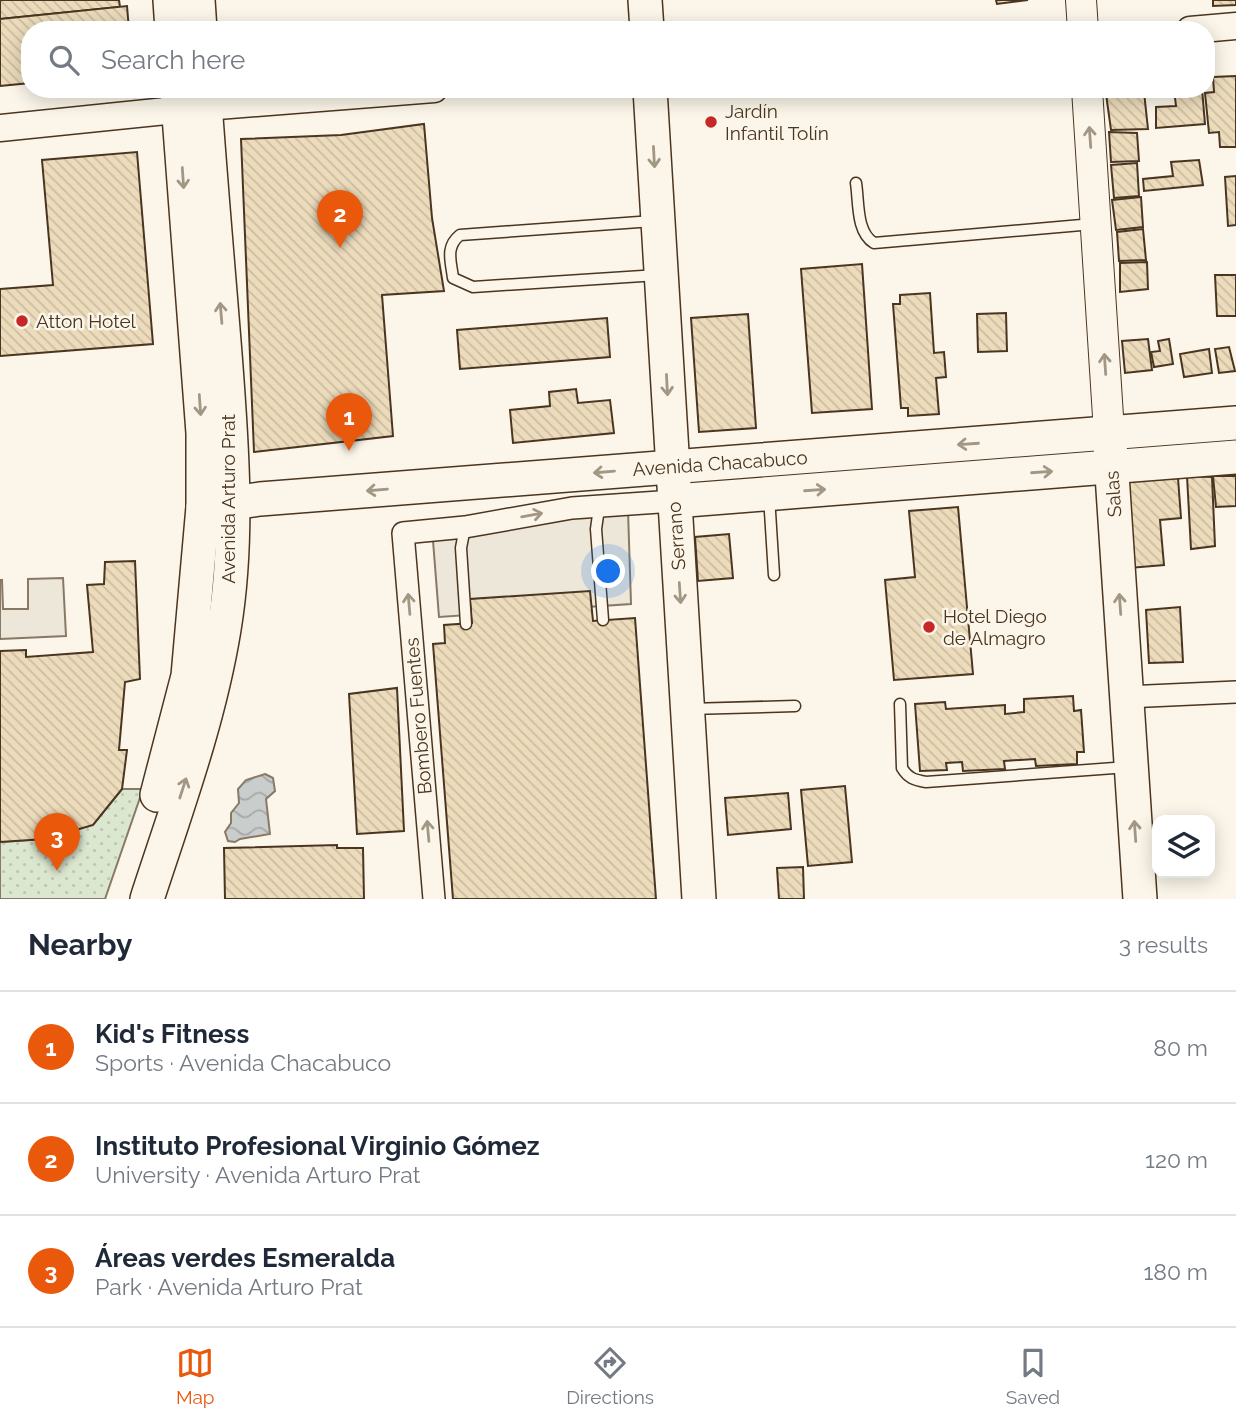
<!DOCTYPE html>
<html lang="en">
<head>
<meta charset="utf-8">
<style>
  body { margin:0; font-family:Raleway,sans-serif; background:#f2f2f3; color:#1f2937 }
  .controls { position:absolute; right:21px; bottom:21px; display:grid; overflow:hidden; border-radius:14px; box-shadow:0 4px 18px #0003 }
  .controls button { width:63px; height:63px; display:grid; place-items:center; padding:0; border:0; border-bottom:2px solid #e0e1e3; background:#fff; color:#1f2937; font:35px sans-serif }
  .you { position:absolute; left:609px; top:572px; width:24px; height:24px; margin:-18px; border:5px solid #fff; border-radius:50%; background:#1a73e8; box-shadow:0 0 0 10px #1a73e833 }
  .badge { display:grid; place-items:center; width:46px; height:46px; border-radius:50%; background:#ea580c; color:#fff; font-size:23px; font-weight:700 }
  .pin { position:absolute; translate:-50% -58px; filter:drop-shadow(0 2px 4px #0008) }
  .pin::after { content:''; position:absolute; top:37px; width:24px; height:21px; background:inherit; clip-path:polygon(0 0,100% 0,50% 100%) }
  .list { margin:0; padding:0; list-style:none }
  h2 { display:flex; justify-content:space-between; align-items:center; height:91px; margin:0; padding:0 28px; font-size:30px }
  h2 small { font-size:23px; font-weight:400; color:#747a83 }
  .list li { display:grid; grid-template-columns:46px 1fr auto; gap:21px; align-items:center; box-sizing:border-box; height:112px; padding:0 28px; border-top:2px solid #e0e1e3 }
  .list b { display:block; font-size:26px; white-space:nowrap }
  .list p { margin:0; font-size:23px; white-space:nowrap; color:#747a83 }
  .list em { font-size:23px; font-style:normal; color:#747a83 }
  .icon { flex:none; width:38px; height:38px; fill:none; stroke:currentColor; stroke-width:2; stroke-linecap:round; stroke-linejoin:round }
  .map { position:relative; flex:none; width:1236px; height:899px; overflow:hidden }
  .search { position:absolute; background:#fff; box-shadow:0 4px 18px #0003; left:21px; right:21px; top:21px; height:77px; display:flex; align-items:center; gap:18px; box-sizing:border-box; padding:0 24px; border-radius:28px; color:#747a83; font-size:26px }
  .sheet { height:427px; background:#fff }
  nav { display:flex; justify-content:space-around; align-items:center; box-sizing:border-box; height:98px; border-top:2px solid #e0e1e3; background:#fff; font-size:19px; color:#747a83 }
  nav a { display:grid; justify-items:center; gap:4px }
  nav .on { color:#ea580c }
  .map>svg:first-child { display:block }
</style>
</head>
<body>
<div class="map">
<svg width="1236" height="899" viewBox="0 0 1236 899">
  <defs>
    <pattern id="park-dots" width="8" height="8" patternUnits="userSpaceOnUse" patternTransform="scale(1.75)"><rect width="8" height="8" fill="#dce7d0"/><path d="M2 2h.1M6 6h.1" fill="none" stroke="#bec7b2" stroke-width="1.8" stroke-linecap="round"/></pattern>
    <pattern id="water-waves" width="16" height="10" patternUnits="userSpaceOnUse" patternTransform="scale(1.75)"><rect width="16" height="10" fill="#c9cecd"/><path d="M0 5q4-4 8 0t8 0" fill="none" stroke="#a5a8a6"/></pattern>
    <pattern id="building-back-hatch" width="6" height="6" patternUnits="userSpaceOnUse" patternTransform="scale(1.75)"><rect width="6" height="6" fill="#ecdcbc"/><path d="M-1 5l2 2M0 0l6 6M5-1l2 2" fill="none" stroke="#ccbda1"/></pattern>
  </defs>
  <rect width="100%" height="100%" fill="#fbf6e9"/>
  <path fill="url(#park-dots)" stroke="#887966" stroke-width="2" d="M122,789H143L105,899H0V842L45,839L93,825Z"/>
  <g fill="#ede7d9" stroke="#887966" stroke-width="2">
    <path d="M628,510L631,604L439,617L432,528Z"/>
    <path d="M63,578L66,636L0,639V580H2L3,609H28V579Z"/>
  </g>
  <path fill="url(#water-waves)" stroke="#887966" stroke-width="2" d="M265,774L273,778L275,791L266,799L270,834L240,839L235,842L228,841L225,832L231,823V813L239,803L238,789L246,780Z"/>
  <g fill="url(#building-back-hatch)" stroke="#4a3520" stroke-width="2">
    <path d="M0,0H119L120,7L0,19Z"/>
    <path d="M996,0H1028L997,4Z"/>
    <path d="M1213,0H1236V5L1213,6Z"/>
    <path d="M127,6L129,30H30V83L0,86V19Z"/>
    <path d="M1236,76V147H1220L1219,132L1209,133L1205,93L1214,92L1213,77Z"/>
    <path d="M1174,89H1202L1205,124L1156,128V107L1176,106Z"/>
    <path d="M1144,92L1148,129L1111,130L1106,94Z"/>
    <path d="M424,124L432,218L444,291L382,295L393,436L254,452L241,139L341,135Z"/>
    <path d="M1109,132L1137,133L1139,161L1111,162Z"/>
    <path d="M137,152L153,344L0,356V289L53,285L42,160Z"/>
    <path d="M1199,160L1203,185L1144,191L1143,179L1173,176L1171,162Z"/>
    <path d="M1137,163L1139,196L1114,198L1111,165Z"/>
    <path d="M1236,176V225L1228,226L1225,177Z"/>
    <path d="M1141,197L1143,227L1116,230L1112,200Z"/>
    <path d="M1143,229L1146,260L1119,261L1117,232Z"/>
    <path d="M1147,262L1148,289L1120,292V263Z"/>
    <path d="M862,264L872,409L812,413L801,269Z"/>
    <path d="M1215,275H1236V316H1217Z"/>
    <path d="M930,293L934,353L944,352L946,377L936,378L939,414L908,416V408H901L893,304H900V295Z"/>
    <path d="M1006,313L1007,351L978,352L977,314Z"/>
    <path d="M748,314L756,428L699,432L691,318Z"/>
    <path d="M607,318L610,357L460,369L457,330Z"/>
    <path d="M1148,339L1152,370L1125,373L1122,341Z"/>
    <path d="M1169,339L1173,364L1154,367L1151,352L1160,351L1158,341Z"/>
    <path d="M1229,347L1235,371L1219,373L1215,349Z"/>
    <path d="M1209,349L1212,373L1184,377L1180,354Z"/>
    <path d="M576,389L578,403L610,400L614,433L513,443L510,410L550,406L549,392Z"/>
    <path d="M1187,476L1212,477L1215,546L1191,549Z"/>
    <path d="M1213,476H1236V506L1216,507Z"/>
    <path d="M1178,478L1181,518L1160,520L1164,565L1129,568L1123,482Z"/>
    <path d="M958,507L973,674L894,680L885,580L915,577L909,511Z"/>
    <path d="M729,534L733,578L698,581L695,537Z"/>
    <path d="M135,561L140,679L125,682L119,750H127L122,789L93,825L45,839L0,842V651L26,650V657L93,652L87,585L104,584L105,562Z"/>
    <path d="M590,591L593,621L635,618L656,899H453L433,644L445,643L444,625L472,623L470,599Z"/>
    <path d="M1180,607L1183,662L1149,663L1146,610Z"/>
    <path d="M397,688L404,831L357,834L349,694Z"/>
    <path d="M1073,696L1074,711L1081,710L1084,752H1077V764L1036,766L1035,759L1004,761L1005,769L963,771L962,762L946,763L947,770L920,771L915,704L945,702L946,709L1005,705V714L1024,712V699Z"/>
    <path d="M845,786L852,862L808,866L801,790Z"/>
    <path d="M788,793L791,829L728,835L725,798Z"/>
    <path d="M337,845V848H363L364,899H225L224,848Z"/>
    <path d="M803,867L804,899H779L777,868Z"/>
  </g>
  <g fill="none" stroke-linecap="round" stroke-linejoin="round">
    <defs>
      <g id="service">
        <path d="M856,183C859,202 856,232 874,243L1093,224"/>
        <path d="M653,221L460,235C445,247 451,261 453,278L473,287L658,275"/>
        <path d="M769,496L774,575"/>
        <path d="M603,506L598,515L596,529L603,620"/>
        <path d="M465,527L461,548L466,624"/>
        <path d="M900,704L902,768C908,778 914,780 926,782L1128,767"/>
        <path d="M689,709L795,706"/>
      </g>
      <g id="minor">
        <path d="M1126,697L1236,692"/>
        <path d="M434,899L403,533L465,527L572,508L674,501"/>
      </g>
      <g id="tertiary">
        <path d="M1190,30L1236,26"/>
        <path d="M0,128L205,107L434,89"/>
      </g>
      <g id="secondary">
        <path d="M1081,0L1083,30"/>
        <path d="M1087,89L1109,432"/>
      </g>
      <g id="primary">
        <path d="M170,0L172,30"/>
        <path d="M198,0L200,30"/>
        <path d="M645,0L647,30"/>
        <path d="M650,89L699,899"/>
        <path d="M1110,444L1140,899"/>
        <path d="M674,501L1236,457"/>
        <path d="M203,507L260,499L1236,423"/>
        <path d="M157,795L188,676L203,507V433L177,89"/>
        <path d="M147,899C176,810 209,721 224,629C239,539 232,444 225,354C218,266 210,177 204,89"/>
      </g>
    </defs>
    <use href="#service" stroke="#4a3520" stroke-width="13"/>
    <use href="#minor" stroke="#4a3520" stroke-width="24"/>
    <use href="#tertiary" stroke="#4a3520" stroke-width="29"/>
    <use href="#secondary" stroke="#4a3520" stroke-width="32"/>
    <use href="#primary" stroke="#4a3520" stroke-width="36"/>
    <use href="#service" stroke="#fbf6e9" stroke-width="10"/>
    <use href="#minor" stroke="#fbf6e9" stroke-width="21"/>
    <use href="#tertiary" stroke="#fbf6e9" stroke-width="26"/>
    <use href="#secondary" stroke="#fbf6e9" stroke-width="30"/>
    <use href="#primary" stroke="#fbf6e9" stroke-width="33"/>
  </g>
  <defs><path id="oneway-shaft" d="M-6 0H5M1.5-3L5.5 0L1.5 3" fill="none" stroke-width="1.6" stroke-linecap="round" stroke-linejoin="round" transform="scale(1.75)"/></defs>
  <g stroke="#a29684">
    <use href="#oneway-shaft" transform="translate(1090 137) rotate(-94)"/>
    <use href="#oneway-shaft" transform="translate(654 157) rotate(87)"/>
    <use href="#oneway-shaft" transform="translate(183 178) rotate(86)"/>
    <use href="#oneway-shaft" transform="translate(221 313) rotate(-95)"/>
    <use href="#oneway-shaft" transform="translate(1105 364) rotate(-94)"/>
    <use href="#oneway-shaft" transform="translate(667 385) rotate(87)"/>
    <use href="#oneway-shaft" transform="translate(200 405) rotate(86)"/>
    <use href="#oneway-shaft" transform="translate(968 444) rotate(176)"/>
    <use href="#oneway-shaft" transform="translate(604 472) rotate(175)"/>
    <use href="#oneway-shaft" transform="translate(1042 472) rotate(-4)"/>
    <use href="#oneway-shaft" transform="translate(377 490) rotate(175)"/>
    <use href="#oneway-shaft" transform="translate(815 490) rotate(-4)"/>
    <use href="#oneway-shaft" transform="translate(532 515) rotate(-10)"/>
    <use href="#oneway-shaft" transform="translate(680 593) rotate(86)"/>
    <use href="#oneway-shaft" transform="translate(409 604) rotate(-95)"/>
    <use href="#oneway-shaft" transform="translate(1120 604) rotate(-94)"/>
    <use href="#oneway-shaft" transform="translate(183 788) rotate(-72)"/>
    <use href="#oneway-shaft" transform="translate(428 831) rotate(-95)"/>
    <use href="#oneway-shaft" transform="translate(1135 831) rotate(-94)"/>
  </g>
  <g fill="#c62828" stroke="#fbf6e9" stroke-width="2.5">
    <circle cx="711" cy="122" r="7"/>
    <circle cx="22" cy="321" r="7"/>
    <circle cx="929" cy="627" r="7"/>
  </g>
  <g text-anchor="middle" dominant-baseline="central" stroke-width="5" stroke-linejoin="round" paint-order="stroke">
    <g font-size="19" fill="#4a3520" stroke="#fbf6e9" text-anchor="start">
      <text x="725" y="111">Jardín<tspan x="725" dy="22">Infantil Tolín</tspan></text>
      <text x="36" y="321">Atton Hotel</text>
      <text x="943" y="616">Hotel Diego<tspan x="943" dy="22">de Almagro</tspan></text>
    </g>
    <g font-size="19" fill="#4a3520" stroke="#fbf6e9">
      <text transform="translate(720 463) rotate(-4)">Avenida Chacabuco</text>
      <text transform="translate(1113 494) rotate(-94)">Salas</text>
      <text transform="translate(228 499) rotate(-90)">Avenida Arturo Prat</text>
      <text transform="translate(676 536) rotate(-94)">Serrano</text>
      <text transform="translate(418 716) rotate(-95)">Bombero Fuentes</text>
    </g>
  </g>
</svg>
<div class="controls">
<button><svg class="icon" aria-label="layers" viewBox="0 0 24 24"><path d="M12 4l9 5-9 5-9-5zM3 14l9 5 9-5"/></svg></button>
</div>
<div class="you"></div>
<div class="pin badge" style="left:349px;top:451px">1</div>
<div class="pin badge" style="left:340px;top:248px">2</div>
<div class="pin badge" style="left:57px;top:871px">3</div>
<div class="search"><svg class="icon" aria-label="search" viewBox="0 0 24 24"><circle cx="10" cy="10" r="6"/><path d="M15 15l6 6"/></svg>Search here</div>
</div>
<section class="sheet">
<h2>Nearby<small>3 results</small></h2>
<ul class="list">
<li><span class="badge">1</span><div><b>Kid's Fitness</b><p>Sports · Avenida Chacabuco</p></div><em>80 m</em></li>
<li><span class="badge">2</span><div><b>Instituto Profesional Virginio Gómez</b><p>University · Avenida Arturo Prat</p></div><em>120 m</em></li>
<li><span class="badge">3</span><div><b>Áreas verdes Esmeralda</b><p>Park · Avenida Arturo Prat</p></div><em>180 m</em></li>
</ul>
</section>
<nav>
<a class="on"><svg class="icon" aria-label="map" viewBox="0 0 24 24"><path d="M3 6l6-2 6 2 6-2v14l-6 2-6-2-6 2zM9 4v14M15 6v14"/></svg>Map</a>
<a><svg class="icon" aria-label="directions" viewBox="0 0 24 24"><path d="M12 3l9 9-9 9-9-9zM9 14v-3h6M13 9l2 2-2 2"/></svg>Directions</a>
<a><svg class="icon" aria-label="saved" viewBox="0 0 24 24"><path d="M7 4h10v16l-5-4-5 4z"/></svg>Saved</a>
</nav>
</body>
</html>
